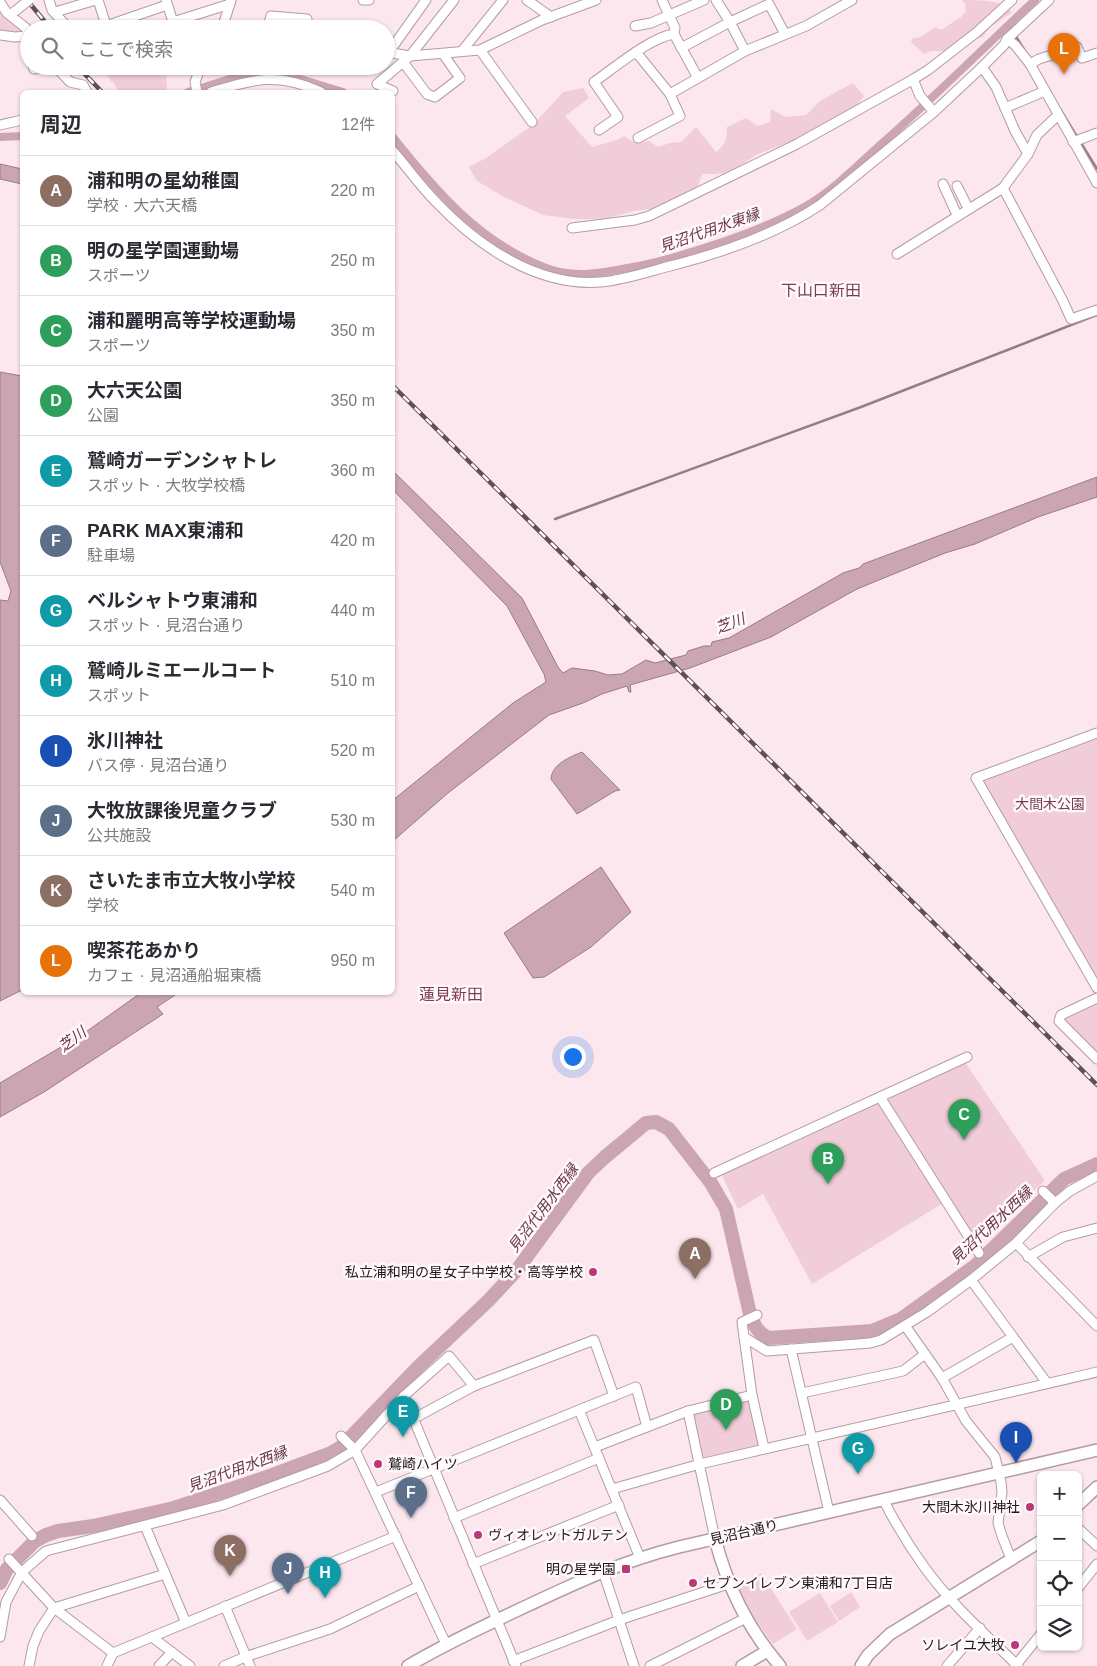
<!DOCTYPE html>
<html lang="ja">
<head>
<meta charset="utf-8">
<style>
  body { margin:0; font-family:Arial,"Noto Sans JP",sans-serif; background:#f7f7f7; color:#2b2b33 }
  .controls { position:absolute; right:15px; bottom:15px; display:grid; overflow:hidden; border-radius:8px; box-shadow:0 1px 4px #0004 }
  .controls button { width:45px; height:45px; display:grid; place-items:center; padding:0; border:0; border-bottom:1px solid #e1e1e2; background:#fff; color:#2b2b33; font:25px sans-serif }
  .you { position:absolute; left:572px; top:1056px; width:18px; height:18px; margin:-12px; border:4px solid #fff; border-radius:50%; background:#1a73e8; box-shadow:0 0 0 8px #1a73e833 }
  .badge { display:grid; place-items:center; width:32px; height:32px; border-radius:50%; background:#2563eb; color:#fff; font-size:16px; font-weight:700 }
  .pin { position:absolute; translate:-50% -41px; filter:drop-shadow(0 1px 2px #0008) }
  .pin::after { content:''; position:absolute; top:26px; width:18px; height:15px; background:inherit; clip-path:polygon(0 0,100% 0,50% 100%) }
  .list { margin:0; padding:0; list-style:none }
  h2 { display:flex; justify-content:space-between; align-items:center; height:65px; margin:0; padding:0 20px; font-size:21px }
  h2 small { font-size:16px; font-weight:400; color:#7c7c81 }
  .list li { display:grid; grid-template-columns:32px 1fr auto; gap:15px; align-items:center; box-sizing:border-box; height:70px; padding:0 20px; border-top:1px solid #e1e1e2 }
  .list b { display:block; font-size:19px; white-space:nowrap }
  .list p { margin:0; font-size:16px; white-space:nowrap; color:#7c7c81 }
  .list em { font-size:16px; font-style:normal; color:#7c7c81 }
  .icon { flex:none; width:28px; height:28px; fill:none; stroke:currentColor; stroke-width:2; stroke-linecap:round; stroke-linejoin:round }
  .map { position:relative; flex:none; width:1097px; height:1666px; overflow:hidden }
  .search { position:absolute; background:#fff; box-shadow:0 1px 4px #0004; left:20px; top:20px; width:375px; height:55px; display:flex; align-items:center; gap:12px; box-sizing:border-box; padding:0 18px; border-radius:28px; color:#7c7c81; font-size:19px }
  .panel { position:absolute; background:#fff; box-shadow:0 1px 4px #0004; left:20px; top:90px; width:375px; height:905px; border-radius:8px }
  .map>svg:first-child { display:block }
</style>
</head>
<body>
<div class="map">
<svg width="1097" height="1666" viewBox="0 0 1097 1666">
  <rect width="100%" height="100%" fill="#fce7ee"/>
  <g fill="#f1ccd9">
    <path d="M962,0C975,0 1010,0 1011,13L989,28L983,37L969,40L956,51H931L924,54L911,42L913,38L921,37L935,27L941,30L961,17L966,11L965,4Z"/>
    <path d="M0,12L22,29L20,33L0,32Z"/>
    <path d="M97,66H166L167,92H125L118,90L113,82L110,81L109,77L102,73L101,70Z"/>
    <path d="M853,83L864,96L853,110L809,134L756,155L731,172L716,174H702L698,186L657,208L634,211L605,219H574L543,215L504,197L477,181L469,167L486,158L534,124L563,92L583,88L589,98L565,116L592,147L617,140L624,136L635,143L649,141L658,147L670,143L681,142L696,127L716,152C725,146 727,138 727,127L746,118L758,126L770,122L771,109L785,117L806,115L820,101Z"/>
    <path d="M1097,737V978L980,779Z"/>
    <path d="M1097,1003V1054L1064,1021V1018Z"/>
    <path d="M965,1062L1045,1181L974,1239L885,1099Z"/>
    <path d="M877,1102L943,1203L812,1284L763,1194L738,1209L722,1175Z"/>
    <path d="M747,1399L751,1401L760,1444L758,1447L705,1459L703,1458L692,1416L694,1412Z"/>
    <path d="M761,1573L797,1629L773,1644L751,1613L739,1588Z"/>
    <path d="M851,1592L860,1607L839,1621L830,1606Z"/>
    <path d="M820,1593L838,1622L807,1641L789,1612Z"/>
  </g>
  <g fill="#cca5b3" stroke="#997b86">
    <path d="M0,164L22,169V184L0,179Z"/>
    <path d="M0,372L22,376V990L0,1001V600L8,601L11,591L0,562Z"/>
    <path d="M393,471L522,598L558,667L563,673L572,668L595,671L608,675L622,674L646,660L655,663L686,655L688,651L704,646H711L712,642L729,638L843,573L859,568L863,564L1097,477V497L1038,517L975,544L945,553L857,589L771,637L690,668L630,685L631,692H629L627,686L602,694L583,703L549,715L448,793L393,841V800L513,703L546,682L544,674L507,606L393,490Z"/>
    <path d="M582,752L620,790L615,791L577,814L551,779C552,764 570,757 582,752Z"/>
    <path d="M601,867L631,912L591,947L549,974L544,977L533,978L504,933Z"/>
    <path d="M142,992L178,993L157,1007L163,1014L44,1092L0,1117V1083L83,1034Z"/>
  </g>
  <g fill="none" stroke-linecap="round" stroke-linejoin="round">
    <g stroke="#997b86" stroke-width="2.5">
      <path d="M1009,24L1012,30"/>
      <path d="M1015,35L1025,51"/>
      <path d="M1060,109L1097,169"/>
      <path d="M555,519L861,407L1097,315"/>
    </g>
    <g stroke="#cca5b3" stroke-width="8">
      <path d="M188,92L236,77L271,70L343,92"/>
      <path d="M392,136C436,191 479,242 546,268C578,280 611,271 643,265C664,261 684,254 704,248C739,237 774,224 806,206C832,191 857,166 879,146C933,99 983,48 1035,0"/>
      <path d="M0,137L22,136"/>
    </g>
    <path stroke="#cca5b3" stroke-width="14" d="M0,1583L7,1569L35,1541L46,1535L58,1531L93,1526L174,1508L264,1478L331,1453L341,1447L418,1367L488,1301L517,1270L588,1173L605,1157L646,1123L656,1122L669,1129L711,1183L726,1209L750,1314C754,1325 757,1332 768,1338L872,1331L901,1319L975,1266L1064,1179L1097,1164"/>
    <defs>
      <g id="minor">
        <path d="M49,0L52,10L69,29"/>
        <path d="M98,0L106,25"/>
        <path d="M166,0L173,22L230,4"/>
        <path d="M363,0H369"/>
        <path d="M527,0L551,17"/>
        <path d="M662,0L675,28L674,34L698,78"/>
        <path d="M716,0L730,22L745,51"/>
        <path d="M0,2L7,13L26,28L29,38"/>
        <path d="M55,12L96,0"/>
        <path d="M224,26L241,29"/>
        <path d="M635,26L651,23L704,0"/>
        <path d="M97,29L167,5"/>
        <path d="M222,29L231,0"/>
        <path d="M267,29L271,16L307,19L305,29"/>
        <path d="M0,35L15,37L28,36"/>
        <path d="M1007,39L1015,45L1030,64L1097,183"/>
        <path d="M681,48L730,22L769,4L785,34"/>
        <path d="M480,50L532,122"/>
        <path d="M462,51L503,0"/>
        <path d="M386,52L410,56L480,50L542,20L596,0"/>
        <path d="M389,52L426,0"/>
        <path d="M636,52L670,94L680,116L638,138"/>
        <path d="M403,62L427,94L435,97L460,78L443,54"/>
        <path d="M1030,64L1039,59L1077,47L1082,58L1097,53"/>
        <path d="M33,66L34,69L50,66"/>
        <path d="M55,66L70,82L83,85L87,92"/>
        <path d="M982,67L996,87L1015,131L1028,154"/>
        <path d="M913,79L920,96L934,112"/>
        <path d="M393,91L377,84L410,56L454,0"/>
        <path d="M197,92L195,82L201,66"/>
        <path d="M211,92C255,79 278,72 321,92"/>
        <path d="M670,94L745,51L806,26L852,0"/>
        <path d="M1005,108L1045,91"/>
        <path d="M0,125L22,120"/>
        <path d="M599,130L618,117L594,82C614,68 651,37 674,34"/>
        <path d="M1073,142L1097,133"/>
        <path d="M392,150C407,167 420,186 436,202C478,246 537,287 601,282C626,280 653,270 678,264C727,251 778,233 820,205L934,112L982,67L1004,45L1007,39L1049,0"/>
        <path d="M943,184L957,215"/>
        <path d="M957,186L968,208"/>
        <path d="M1003,188L1063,301L1071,319L1097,310"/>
        <path d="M572,228L635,220L649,216L797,144L912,80L928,70L977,32L1012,0"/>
        <path d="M897,254L1003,188L1028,154L1037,135L1058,115"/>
        <path d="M1097,733L976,778L1097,988"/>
        <path d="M1097,998L1061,1015L1059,1021L1097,1059"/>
        <path d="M880,1097L979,1253"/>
        <path d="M714,1173L967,1057"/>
        <path d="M1043,1191L1055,1203"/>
        <path d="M1016,1243L1097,1326"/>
        <path d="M1028,1257L1063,1237L1097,1228"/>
        <path d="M971,1280L1047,1383"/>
        <path d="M757,1315L742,1322L752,1395L764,1448"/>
        <path d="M906,1327L942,1378L966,1421L995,1457L1001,1482L1002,1492L998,1523L1002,1536L1011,1559"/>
        <path d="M744,1337L767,1351L870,1343L881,1340L927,1312L971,1280L1016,1243L1055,1203L1070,1191L1097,1176"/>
        <path d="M791,1349L829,1512"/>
        <path d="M942,1378L1013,1337"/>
        <path d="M802,1393L903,1371L925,1354"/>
        <path d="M404,1396L516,1666"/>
        <path d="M579,1410L640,1558"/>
        <path d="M688,1411L715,1539"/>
        <path d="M413,1419L474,1386L594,1340L614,1396"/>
        <path d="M341,1436L355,1450L446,1644"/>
        <path d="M595,1447L688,1411L752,1395"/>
        <path d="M612,1489L700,1464L1097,1372"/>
        <path d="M376,1492L636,1387L647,1427"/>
        <path d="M883,1499C895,1523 909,1546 925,1568C951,1604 986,1635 1018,1666"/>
        <path d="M0,1500L32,1536"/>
        <path d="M454,1518L599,1458"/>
        <path d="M145,1526L186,1623"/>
        <path d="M1078,1528L1097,1546"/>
        <path d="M9,1559L54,1608L113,1653"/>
        <path d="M473,1564L619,1505"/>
        <path d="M603,1571L634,1666"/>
        <path d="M1078,1588L1097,1564"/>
        <path d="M225,1606L250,1666"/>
        <path d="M0,1637L6,1602L22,1572L46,1551L223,1505L328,1466L355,1450L404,1396L449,1356L474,1386"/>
        <path d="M152,1637L190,1666"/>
        <path d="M513,1661L619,1620L728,1584"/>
        <path d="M29,1666L33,1646L39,1631L54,1608L165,1574"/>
        <path d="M107,1666L113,1653L396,1536"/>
        <path d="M159,1666L172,1652"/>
        <path d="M224,1666L245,1657L330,1629L419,1586"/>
        <path d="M650,1666L746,1618"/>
        <path d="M947,1666L980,1628"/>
        <path d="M1015,1666L1041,1634"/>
      </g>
      <g id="tertiary">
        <path d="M1078,1505L1097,1487"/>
        <path d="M715,1539C728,1588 747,1627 780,1666"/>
        <path d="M408,1666C443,1645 480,1628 516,1611C571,1585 619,1562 679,1547L1097,1450"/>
        <path d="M742,1666L767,1651"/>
        <path d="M861,1666L868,1655L890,1634L1041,1541"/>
      </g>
    </defs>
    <use href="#minor" stroke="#b39ca4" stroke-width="11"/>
    <use href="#tertiary" stroke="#b39ca4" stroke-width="14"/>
    <use href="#minor" stroke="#fff" stroke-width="9"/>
    <use href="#tertiary" stroke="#fff" stroke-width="11"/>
    <defs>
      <g id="rail">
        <path d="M27,0L51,29"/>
        <path d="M77,66L102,92"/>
        <path d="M392,385L1097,1085"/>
      </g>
    </defs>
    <use href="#rail" stroke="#5d5155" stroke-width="4.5"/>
    <use href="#rail" stroke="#fff9fb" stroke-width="2.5" stroke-dasharray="8" stroke-linecap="butt"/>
    <defs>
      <path id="minor-bridge" d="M14,12L29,0"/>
    </defs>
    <use href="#minor-bridge" stroke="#b39ca4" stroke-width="11" stroke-linecap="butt"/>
    <use href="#minor-bridge" stroke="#fff" stroke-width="9"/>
  </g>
  <g fill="#bd3677" stroke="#fff9fb" stroke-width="2">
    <circle cx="593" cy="1272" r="5"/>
    <circle cx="378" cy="1464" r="5"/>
    <circle cx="1030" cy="1507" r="5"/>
    <circle cx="478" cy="1535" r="5"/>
    <rect x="621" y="1564" width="10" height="10" rx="2.5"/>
    <circle cx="693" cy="1583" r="5"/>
    <circle cx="1015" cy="1645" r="5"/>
  </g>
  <g text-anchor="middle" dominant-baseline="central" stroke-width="5" stroke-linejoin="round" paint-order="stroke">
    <g font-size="14" fill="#733d53" stroke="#fff9fb">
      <text x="1050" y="804">大間木公園</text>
    </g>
    <g font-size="14" fill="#22191d" stroke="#fff9fb" text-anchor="end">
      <text x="583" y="1272">私立浦和明の星女子中学校・高等学校</text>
      <text x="388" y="1464" text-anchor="start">鷲崎ハイツ</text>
      <text x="1020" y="1507">大間木氷川神社</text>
      <text x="488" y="1535" text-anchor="start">ヴィオレットガルテン</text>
      <text x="616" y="1569">明の星学園</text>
      <text x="703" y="1583" text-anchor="start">セブンイレブン東浦和7丁目店</text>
      <text x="1005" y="1645">ソレイユ大牧</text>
    </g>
    <g font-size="14" fill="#22191d" stroke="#fff9fb">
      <text transform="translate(744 1532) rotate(-13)">見沼台通り</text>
    </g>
    <g font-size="15" font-style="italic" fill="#6b364c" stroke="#fff9fb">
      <text transform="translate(709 230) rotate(-19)">見沼代用水東縁</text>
      <text transform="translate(730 623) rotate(-21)">芝川</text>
      <text transform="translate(72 1039) rotate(-37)">芝川</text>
      <text transform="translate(543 1208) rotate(-53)">見沼代用水西縁</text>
      <text transform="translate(991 1225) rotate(-43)">見沼代用水西縁</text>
      <text transform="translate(237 1469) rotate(-20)">見沼代用水西縁</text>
    </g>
    <g font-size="16" fill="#7f3b58" stroke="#fff9fb">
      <text x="821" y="290">下山口新田</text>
      <text x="451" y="994">蓮見新田</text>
    </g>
  </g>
</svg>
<div class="controls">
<button>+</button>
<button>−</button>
<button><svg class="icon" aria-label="locate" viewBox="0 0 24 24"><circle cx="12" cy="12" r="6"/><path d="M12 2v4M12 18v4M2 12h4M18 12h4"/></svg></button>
<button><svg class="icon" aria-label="layers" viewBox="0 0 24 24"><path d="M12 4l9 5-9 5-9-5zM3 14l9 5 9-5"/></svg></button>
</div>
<div class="you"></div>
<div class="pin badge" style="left:695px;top:1279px;background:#8d6e63">A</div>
<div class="pin badge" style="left:828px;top:1184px;background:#2e9e5b">B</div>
<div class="pin badge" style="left:964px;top:1140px;background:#2e9e5b">C</div>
<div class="pin badge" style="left:726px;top:1430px;background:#2e9e5b">D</div>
<div class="pin badge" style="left:403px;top:1437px;background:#0f9aa8">E</div>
<div class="pin badge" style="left:411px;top:1518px;background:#5c6f8a">F</div>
<div class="pin badge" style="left:858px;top:1474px;background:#0f9aa8">G</div>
<div class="pin badge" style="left:325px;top:1598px;background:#0f9aa8">H</div>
<div class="pin badge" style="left:1016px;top:1463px;background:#1a4fb4">I</div>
<div class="pin badge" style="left:288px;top:1594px;background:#5c6f8a">J</div>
<div class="pin badge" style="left:230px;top:1576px;background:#8d6e63">K</div>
<div class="pin badge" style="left:1064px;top:74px;background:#e8710a">L</div>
<div class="search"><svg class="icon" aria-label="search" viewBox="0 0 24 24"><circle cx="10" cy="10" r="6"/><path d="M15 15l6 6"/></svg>ここで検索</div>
<section class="panel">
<h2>周辺<small>12件</small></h2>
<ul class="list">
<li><span class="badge" style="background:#8d6e63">A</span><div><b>浦和明の星幼稚園</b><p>学校 · 大六天橋</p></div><em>220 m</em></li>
<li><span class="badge" style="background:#2e9e5b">B</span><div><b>明の星学園運動場</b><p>スポーツ</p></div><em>250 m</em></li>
<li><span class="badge" style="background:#2e9e5b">C</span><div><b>浦和麗明高等学校運動場</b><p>スポーツ</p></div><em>350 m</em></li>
<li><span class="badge" style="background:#2e9e5b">D</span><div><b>大六天公園</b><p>公園</p></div><em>350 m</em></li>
<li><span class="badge" style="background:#0f9aa8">E</span><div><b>鷲崎ガーデンシャトレ</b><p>スポット · 大牧学校橋</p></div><em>360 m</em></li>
<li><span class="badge" style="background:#5c6f8a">F</span><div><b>PARK MAX東浦和</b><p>駐車場</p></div><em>420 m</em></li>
<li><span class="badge" style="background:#0f9aa8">G</span><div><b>ベルシャトウ東浦和</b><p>スポット · 見沼台通り</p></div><em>440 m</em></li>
<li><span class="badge" style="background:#0f9aa8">H</span><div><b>鷲崎ルミエールコート</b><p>スポット</p></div><em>510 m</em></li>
<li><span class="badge" style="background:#1a4fb4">I</span><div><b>氷川神社</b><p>バス停 · 見沼台通り</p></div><em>520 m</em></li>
<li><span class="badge" style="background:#5c6f8a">J</span><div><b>大牧放課後児童クラブ</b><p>公共施設</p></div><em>530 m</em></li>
<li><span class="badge" style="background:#8d6e63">K</span><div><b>さいたま市立大牧小学校</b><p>学校</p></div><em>540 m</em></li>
<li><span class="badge" style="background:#e8710a">L</span><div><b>喫茶花あかり</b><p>カフェ · 見沼通船堀東橋</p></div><em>950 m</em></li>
</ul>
</section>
</div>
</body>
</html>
